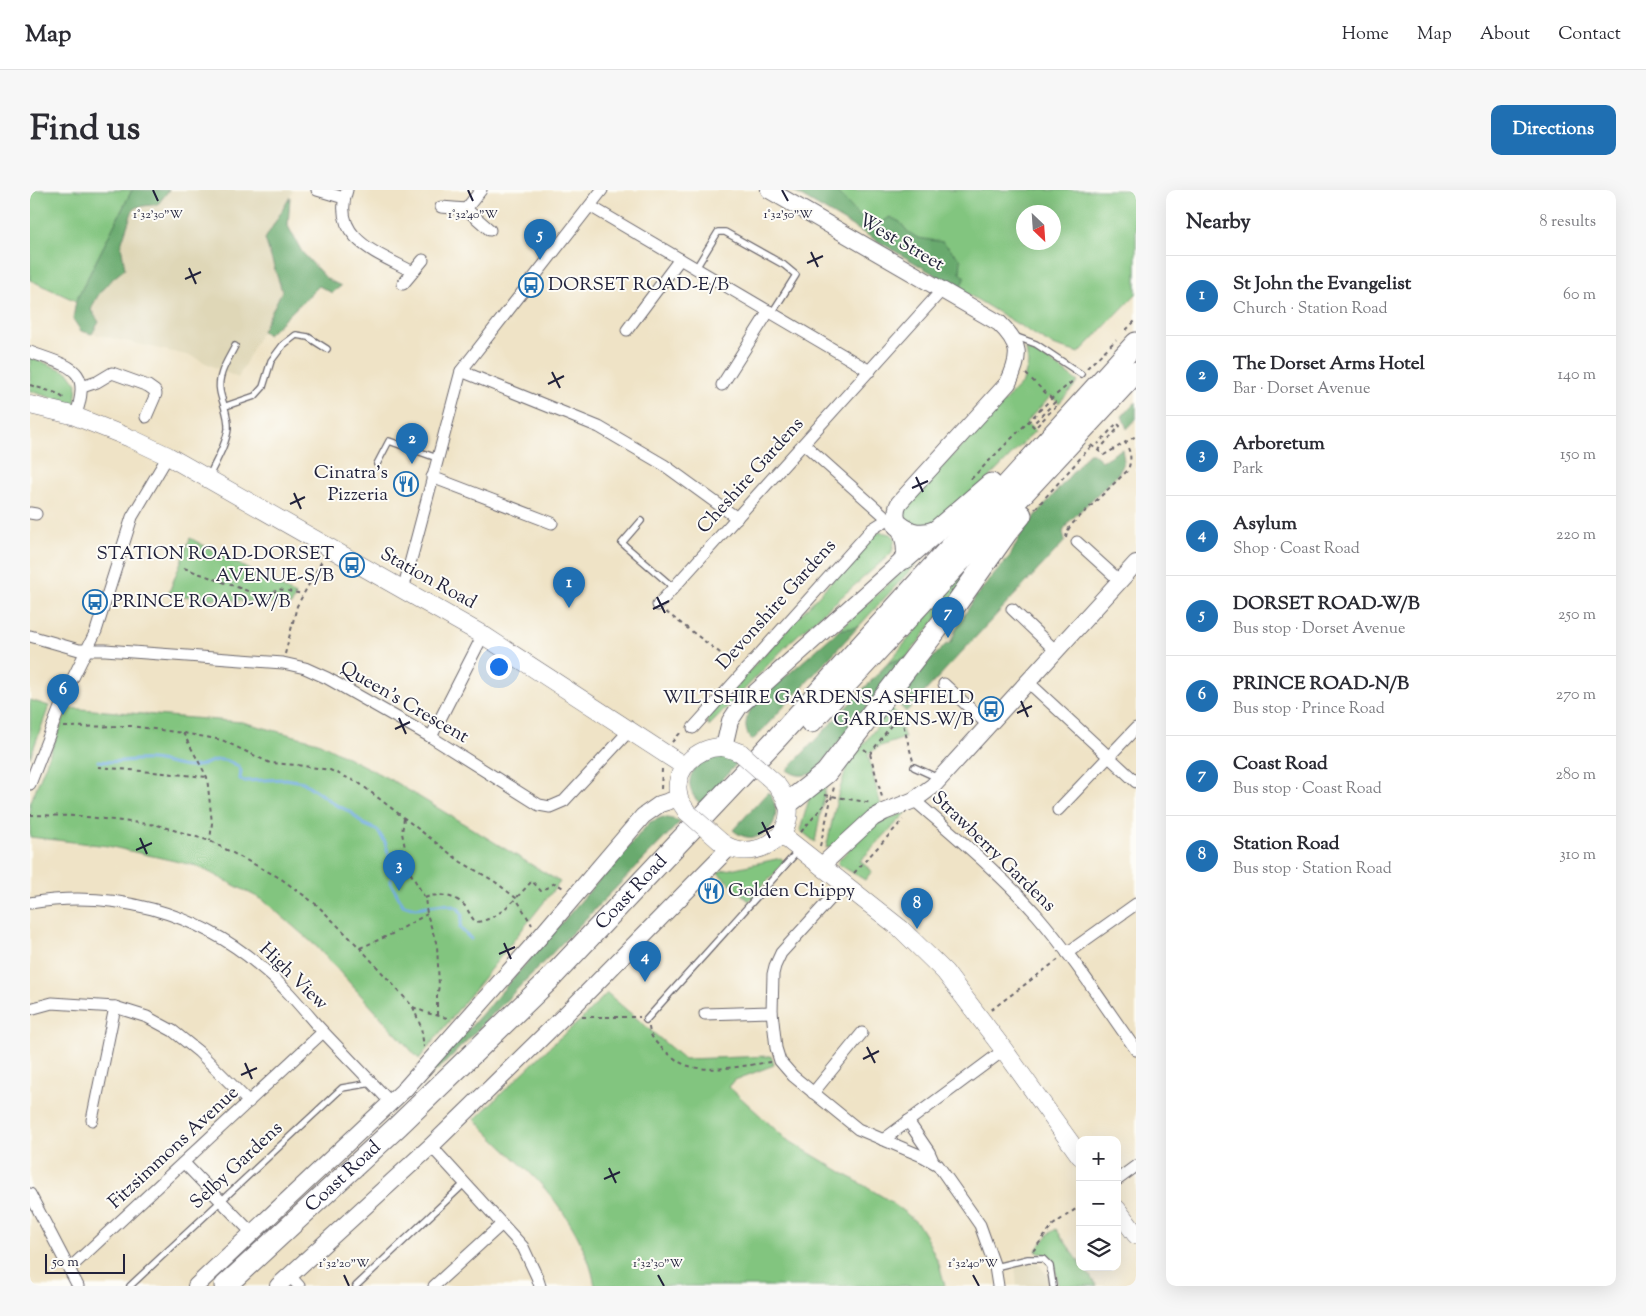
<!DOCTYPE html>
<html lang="en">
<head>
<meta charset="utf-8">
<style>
  body { margin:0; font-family:"Sorts Mill Goudy",serif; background:#f7f7f7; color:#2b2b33 }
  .controls { position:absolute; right:15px; bottom:15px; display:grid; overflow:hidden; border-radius:10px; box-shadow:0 5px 20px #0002 }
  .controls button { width:45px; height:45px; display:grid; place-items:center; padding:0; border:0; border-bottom:1px solid #e1e1e2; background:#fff; color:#2b2b33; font:25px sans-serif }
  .compass { position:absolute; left:986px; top:15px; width:45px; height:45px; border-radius:50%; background:#fff; box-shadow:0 5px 20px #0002; rotate:155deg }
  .scale { position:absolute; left:15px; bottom:12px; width:80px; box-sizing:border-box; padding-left:5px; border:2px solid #22223b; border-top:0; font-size:14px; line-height:18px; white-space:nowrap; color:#22223b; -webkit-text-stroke:4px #fdfcf7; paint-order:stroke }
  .you { position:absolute; left:468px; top:476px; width:18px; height:18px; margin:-12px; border:4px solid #fff; border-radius:50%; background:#1a73e8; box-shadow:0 0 0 8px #1a73e833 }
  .badge { display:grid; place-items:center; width:32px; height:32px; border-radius:50%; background:#1f6fb2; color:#fff; font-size:16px; font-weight:700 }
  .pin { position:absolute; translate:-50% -41px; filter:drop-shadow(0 1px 2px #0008) }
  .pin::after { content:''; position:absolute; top:26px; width:18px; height:15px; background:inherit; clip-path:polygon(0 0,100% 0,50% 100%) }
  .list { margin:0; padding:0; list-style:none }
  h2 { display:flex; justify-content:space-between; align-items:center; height:65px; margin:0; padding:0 20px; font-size:21px }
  h2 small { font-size:16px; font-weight:400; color:#7c7c81 }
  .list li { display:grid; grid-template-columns:32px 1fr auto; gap:15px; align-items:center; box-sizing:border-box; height:80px; padding:0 20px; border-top:1px solid #e1e1e2 }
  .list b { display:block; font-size:19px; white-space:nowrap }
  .list p { margin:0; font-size:16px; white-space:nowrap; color:#7c7c81 }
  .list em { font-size:16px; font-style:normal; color:#7c7c81 }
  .icon { flex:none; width:28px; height:28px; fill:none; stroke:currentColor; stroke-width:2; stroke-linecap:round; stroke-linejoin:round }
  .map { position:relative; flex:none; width:1106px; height:1096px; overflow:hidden; border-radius:10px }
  header { display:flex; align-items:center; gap:30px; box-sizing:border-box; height:70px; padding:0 25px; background:#fff; border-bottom:1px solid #e1e1e2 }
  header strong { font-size:24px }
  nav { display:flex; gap:28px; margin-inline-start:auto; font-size:18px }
  .intro { display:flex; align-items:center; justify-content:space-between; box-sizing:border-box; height:120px; padding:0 30px }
  h1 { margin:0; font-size:35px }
  .button { padding:12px 22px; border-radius:10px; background:#1f6fb2; color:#fff; font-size:18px; font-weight:700 }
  main { display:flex; gap:30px; padding:0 30px }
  aside { flex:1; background:#fff; border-radius:10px; box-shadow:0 5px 20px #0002 }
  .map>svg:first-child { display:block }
</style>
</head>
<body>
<header>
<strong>Map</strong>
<nav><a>Home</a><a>Map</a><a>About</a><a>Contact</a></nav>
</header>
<div class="intro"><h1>Find us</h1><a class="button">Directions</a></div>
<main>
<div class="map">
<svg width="1106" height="1096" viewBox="0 0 1106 1096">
  <rect width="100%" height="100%" fill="#fdfcf7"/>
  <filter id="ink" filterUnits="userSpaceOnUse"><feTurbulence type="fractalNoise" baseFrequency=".02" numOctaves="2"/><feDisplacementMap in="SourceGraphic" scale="10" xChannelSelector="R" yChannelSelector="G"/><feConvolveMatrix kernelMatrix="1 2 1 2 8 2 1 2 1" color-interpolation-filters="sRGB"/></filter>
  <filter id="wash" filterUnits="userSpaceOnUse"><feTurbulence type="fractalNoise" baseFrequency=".0096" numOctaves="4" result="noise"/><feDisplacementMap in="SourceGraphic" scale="20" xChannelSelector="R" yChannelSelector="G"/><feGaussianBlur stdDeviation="1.12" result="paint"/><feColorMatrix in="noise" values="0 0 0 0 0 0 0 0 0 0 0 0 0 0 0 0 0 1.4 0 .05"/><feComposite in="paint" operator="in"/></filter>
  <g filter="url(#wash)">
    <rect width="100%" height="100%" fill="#efe3c6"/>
    <g fill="#dfd7b7">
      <path d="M102,0H263L260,7L235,49L252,101L208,188L161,166L51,141L43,129L46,111Z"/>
      <path d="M1007,1072L1018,1086L1019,1096H987L985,1076Z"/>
    </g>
    <g fill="#82c57f" stroke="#52745d" fill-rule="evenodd">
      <path d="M0,0H102L46,111L0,90Z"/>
      <path d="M761,0H1106V104L1049,163L1022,155L857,55ZM994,22H1024V52H994Z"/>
      <path d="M996,159L1023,173L1048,192L1029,213L1021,206L996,232L1005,241L946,301L911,331L881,339L873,324L876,314L993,192L998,174Z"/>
      <path d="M0,167L35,181L39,183L47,194L45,215L0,201Z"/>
      <path d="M850,342L861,344L865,348L862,362L857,367L761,451L679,536L676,528L844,345Z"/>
      <path d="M160,348L266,405L261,415L138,405Z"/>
      <path d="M908,350L828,437L809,440L875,378Z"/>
      <path d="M937,380L941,383L877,467L858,473Z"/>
      <path d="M0,510L19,516L0,568Z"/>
      <path d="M38,518L212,532L288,552L363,591L530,692L389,869L287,757L233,710L167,676L78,656L0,647V614Z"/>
      <path d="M861,518L867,524L875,548L848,557L838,565L851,616L800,657L796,658L808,605L817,576Z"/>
      <path d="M796,596L785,652L770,640L780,606Z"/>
      <path d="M878,621L830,671L842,681L835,690L808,674V671L841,636Z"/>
      <path d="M751,668L755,672L719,711L687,682Z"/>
      <path d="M577,803L654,869L741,866L744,875L705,890L699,897L756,949L855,1008L877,1024L888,1034L896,1047L909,1074L915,1096H565C559,1061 539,1027 516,1000C495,975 467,955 445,929L526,851L551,830Z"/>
      <path d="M1026,1039L1050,1073V1077H1053L1067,1096H1028C1025,1082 1027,1064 1008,1063L1006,1060L1020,1043Z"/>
    </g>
    <g fill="#69aa6e" stroke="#466654">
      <path d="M102,0H139L128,14L106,17L102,22L91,55L95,79C79,91 68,101 61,120L69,132L62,144L51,141L43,129L46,111Z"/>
      <path d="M761,0H805L839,36L849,34L860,27L870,32L878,42L888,48L913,52L931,70L930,83L935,87L929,99Z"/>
      <path d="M260,7L258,36L272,62L297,89L311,96L302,103L289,96L238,145L232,141L252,101L235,49Z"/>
      <path d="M1106,212V229L1097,239L1092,226Z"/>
      <path d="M1092,259L1094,271L1088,284L1038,333L1033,342L1035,351L876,522L866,512L886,485L914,456L921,452L927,437L946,406L980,366L992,342L1059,263H1063L1072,271Z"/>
      <path d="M828,437L722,551C712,538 716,529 722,516L809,440Z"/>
      <path d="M877,467L784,583C773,586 767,587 757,580L858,473Z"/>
      <path d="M685,567L699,568L708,572L671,614C668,612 665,608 663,605C653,587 668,569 685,567Z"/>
      <path d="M738,602C761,631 728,662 703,640Z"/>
      <path d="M633,627L651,631L417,871L388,897L620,632Z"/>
    </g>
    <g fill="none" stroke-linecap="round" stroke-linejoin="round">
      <path stroke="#74ade4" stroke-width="3" d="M68,571C85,574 104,568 122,570C134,571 148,577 160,577C182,576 184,562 208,576L211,581L210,589L214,591L256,589L273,592L306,615L321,622L333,634L347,640L355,652L362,676L361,693L373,715L385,718L414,714L428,718L432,724L430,738L441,749"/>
    </g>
  </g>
  <g filter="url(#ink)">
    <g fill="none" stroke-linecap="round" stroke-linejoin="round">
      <defs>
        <g id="lane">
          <path d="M666,78L688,42H695L754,75L766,85L742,123"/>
          <path d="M984,146L1006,154L1051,184"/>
          <path d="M196,216L225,206L233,197L241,171L253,155L266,145L278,147L297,159"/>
          <path d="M347,274L359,251L407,268"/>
          <path d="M179,286C186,271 196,255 198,239C199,224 192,213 190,201C187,185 198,170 205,156"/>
          <path d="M611,331L592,353L644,398"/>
          <path d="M884,577L908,588"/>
          <path d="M616,830L769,660"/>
          <path d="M965,1077L998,1069H1013L1020,1076L1023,1096"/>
          <path d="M100,1096L312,898L342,893"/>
          <path d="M326,1096L435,993"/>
        </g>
        <g id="street">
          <path d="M287,0L314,8"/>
          <path d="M317,0C300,49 350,64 383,82"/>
          <path d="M560,16L840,181"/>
          <path d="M411,17L436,19L460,40"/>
          <path d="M436,19L451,0"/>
          <path d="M373,94L393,70"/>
          <path d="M597,140L650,69"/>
          <path d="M0,162C40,177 63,177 45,227"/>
          <path d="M431,181L569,237L634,275L707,328"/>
          <path d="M692,195L739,121"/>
          <path d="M52,197L67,192L82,183L118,196L125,201L126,204L116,227"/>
          <path d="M774,254L858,329"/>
          <path d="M402,287L522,333"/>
          <path d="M0,323L6,324"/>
          <path d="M1047,352L1090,391"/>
          <path d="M373,400L431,181L572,0"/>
          <path d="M628,415L912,100"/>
          <path d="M982,419L1026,461"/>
          <path d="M0,446L49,460H75L253,473L275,478L297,488L401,547L509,615L520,617L534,611L600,540"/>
          <path d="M997,491L1106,592"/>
          <path d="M914,494L958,535"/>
          <path d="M663,538L842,339L858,329L866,328"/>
          <path d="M401,547L453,445"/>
          <path d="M0,594L36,502L66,441L102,327L138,266"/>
          <path d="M884,610C926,647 970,683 1007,725C1043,767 1074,815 1106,860"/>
          <path d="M1028,620L1106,538"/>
          <path d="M814,694L751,763L745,776L743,784L742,822L746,858L750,871L763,886L828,939L894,967L908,975L950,1035L965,1077L968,1096"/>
          <path d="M0,713C82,699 167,722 230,776C251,793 268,813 285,833C310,860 336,886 361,913"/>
          <path d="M1037,763L1106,714"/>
          <path d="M0,819L22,813L85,817L117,827L143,841L169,862L219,912"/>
          <path d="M675,824L742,822"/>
          <path d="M783,903L832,843"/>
          <path d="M62,930L85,817"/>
          <path d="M878,931L899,962L903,971"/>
          <path d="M853,950L974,860"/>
          <path d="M401,956L493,1057L507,1087L510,1096"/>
          <path d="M154,973L222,1043"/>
          <path d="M1087,990L1106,976"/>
          <path d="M0,1004L48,1096"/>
          <path d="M39,1079L293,842"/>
          <path d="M259,1085L269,1096"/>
          <path d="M404,1096L472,1034"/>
        </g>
        <g id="secondary">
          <path d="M694,557L700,531L710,516L875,368C875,363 875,357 874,352C871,338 862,326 869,313L978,193C991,166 991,154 969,133L739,0"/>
          <path d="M792,675L843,628L854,622L884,610L903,596L1106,373"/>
          <path d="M166,1096L375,899L509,748L613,626L630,614L649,608"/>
          <path d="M248,1096L401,956L537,823L699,658"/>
        </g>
        <g id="primary">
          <path d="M0,215L42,225L100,248L138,266L453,445L654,576"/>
          <path d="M657,622C655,618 650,613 649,608C641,581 667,556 693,557C699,558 705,561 711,563"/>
          <path d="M752,645L871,739L915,782L974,860L1050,966"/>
          <path d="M691,652C718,674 765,651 758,614C757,608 750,600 746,594"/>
          <path d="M1087,1019L1106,1045"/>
        </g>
        <g id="highway">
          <path d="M868,335C880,345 892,347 907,341"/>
          <path d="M875,368L961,294"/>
          <path d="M781,532L1106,182"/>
          <path d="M758,613L796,583L924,417L977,342L991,325"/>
          <path id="s1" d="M195,1096L368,936L518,791L747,548L1106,153"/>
        </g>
      </defs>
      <use href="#lane" stroke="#6a666c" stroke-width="8"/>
      <use href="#street" stroke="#6a666c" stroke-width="13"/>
      <use href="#secondary" stroke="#6a666c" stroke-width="18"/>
      <use href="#primary" stroke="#6a666c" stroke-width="19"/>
      <use href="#highway" stroke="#6a666c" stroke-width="23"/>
      <g stroke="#6a666c" stroke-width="2" stroke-dasharray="4 4" stroke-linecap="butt">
        <path d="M1096,140L1106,130"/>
        <path d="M1057,178L1086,150"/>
        <path d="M996,184L1025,212L1002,235L1005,238L1026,216"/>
        <path d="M0,195L26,203L35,209"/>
        <path d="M1061,255L1074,265L1106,246"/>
        <path d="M1068,261L1090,236L1087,233L1068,254"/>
        <path d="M941,289L1021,209L1044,190"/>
        <path d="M1005,319L1063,254"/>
        <path d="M1036,348L1037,342L1041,335L1098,280C1102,268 1101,263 1095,252"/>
        <path d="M154,378L237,408L248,399L273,404"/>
        <path d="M636,422L706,475"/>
        <path d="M255,464L267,416L293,369"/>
        <path d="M34,537L101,536L153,543L192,550L240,573L267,575L300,580L329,593L431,672L464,691L486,708L502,735"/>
        <path d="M153,543L177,587L182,633L180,651"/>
        <path d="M642,552L652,541"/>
        <path d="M834,559L840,564L852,607"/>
        <path d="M840,564L870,523L883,571"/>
        <path d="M68,577L177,587"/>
        <path d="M631,599L632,579"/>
        <path d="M795,605L842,613"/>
        <path d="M0,625L48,626L127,635L180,651L250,688L287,715L330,758L383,817L391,837L394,857"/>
        <path d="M374,628L372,643L380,682L395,708L397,724L407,755L409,796L407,806V826"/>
        <path d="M771,642L799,609"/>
        <path d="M790,656L804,597"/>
        <path d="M824,683L873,630"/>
        <path d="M395,708C406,702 426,706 434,715C439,720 440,727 446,732C469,730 487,707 502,691L511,701L525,693L535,699"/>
        <path d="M330,758L362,744L397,724"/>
        <path d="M383,817L397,823L421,829"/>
        <path d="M961,820L1029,769"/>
        <path d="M552,827H610"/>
        <path d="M619,837C620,848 628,855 636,862C643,867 650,874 659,876C680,883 718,875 740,872"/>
        <path d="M1003,1061L1023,1035L1050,1016"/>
      </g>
      <use href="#lane" stroke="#fff" stroke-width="5.5"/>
      <use href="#street" stroke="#fff" stroke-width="11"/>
      <use href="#secondary" stroke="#fff" stroke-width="16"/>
      <use href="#primary" stroke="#fff" stroke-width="18"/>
      <use href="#highway" stroke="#fff" stroke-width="21"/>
      <defs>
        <g id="primary-bridge">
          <path d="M711,563L746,594"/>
          <path d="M657,622L691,652"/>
        </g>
      </defs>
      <use href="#primary-bridge" stroke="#6a666c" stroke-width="19" stroke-linecap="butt"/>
      <use href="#primary-bridge" stroke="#fff" stroke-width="18"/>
    </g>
  </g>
  <path fill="none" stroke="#22223b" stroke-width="2" d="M123,0L128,11M438,0L443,11M752,0L758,11M781,62L788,77M777,73L793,66M159,78L166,94M155,89L171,82M522,182L530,198M518,194L534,186M886,287L893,302M882,298L898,291M264,303L271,319M260,314L275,307M627,407L635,423M623,419L639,411M991,511L998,527M987,523L1002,516M369,528L376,544M365,539L380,532M732,632L740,648M728,644L744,636M110,648L117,664M106,660L122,653M474,753L481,769M469,764L485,757M837,857L845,873M833,869L849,861M215,873L222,889M211,885L227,878M579,978L586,993M574,989L590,982M314,1085L319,1096M628,1085L634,1096M943,1085L949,1096"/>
  <defs>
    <symbol id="bus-ring" viewBox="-11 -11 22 22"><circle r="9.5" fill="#fdfcf7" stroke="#1f6fb2" stroke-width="1.5"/><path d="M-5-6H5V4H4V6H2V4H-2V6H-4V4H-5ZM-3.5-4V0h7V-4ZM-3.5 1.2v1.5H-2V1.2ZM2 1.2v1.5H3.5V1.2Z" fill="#1f6fb2"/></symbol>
    <symbol id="restaurant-ring" viewBox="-11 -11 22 22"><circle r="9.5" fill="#fdfcf7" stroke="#1f6fb2" stroke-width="1.5"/><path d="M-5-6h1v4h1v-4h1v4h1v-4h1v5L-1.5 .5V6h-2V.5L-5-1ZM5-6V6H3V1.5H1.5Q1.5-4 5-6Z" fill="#1f6fb2"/></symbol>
  </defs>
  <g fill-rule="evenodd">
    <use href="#bus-ring" x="487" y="81" width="28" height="28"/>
    <use href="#restaurant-ring" x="362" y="280" width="28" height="28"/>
    <use href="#bus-ring" x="308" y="361" width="28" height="28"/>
    <use href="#bus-ring" x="51" y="398" width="28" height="28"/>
    <use href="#bus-ring" x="947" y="505" width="28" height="28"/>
    <use href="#restaurant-ring" x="667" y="687" width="28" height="28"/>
  </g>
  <g text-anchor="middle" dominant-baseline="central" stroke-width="4" stroke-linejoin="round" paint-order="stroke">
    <g font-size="19" fill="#22223b" stroke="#fdfcf7">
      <text transform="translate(871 53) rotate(30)">West Street</text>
      <text transform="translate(721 286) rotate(-48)">Cheshire Gardens</text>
      <text transform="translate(398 389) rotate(29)">Station Road</text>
      <text transform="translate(747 415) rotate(-48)">Devonshire Gardens</text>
      <text transform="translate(374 513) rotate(30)">Queen's Crescent</text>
      <text transform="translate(963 662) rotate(44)">Strawberry Gardens</text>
      <text stroke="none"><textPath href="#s1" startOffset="566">Coast Road</textPath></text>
      <text transform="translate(263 787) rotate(44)">High View</text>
      <text transform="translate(144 958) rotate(-43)">Fitzsimmons Avenue</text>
      <text transform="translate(207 976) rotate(-43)">Selby Gardens</text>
      <text stroke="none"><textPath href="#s1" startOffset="161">Coast Road</textPath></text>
    </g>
    <g font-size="19" fill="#22223b" stroke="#fdfcf7" text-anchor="start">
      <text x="518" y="95">DORSET ROAD-E/B</text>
      <text x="358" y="283" text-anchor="end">Cinatra's<tspan x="358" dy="22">Pizzeria</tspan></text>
      <text x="304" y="364" text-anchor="end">STATION ROAD-DORSET<tspan x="304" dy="22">AVENUE-S/B</tspan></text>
      <text x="82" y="412">PRINCE ROAD-W/B</text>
      <text x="944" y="508" text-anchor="end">WILTSHIRE GARDENS-ASHFIELD<tspan x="944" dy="22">GARDENS-W/B</tspan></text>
      <text x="698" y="701">Golden Chippy</text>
    </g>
  </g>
  <g font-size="12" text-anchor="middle" fill="#22223b" stroke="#fdfcf7" stroke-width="4" stroke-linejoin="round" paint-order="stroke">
    <text x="128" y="28">1°32'30"W</text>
    <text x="443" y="28">1°32'40"W</text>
    <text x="758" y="28">1°32'50"W</text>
    <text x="314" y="1077">1°32'20"W</text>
    <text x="628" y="1077">1°32'30"W</text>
    <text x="943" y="1077">1°32'40"W</text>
  </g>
</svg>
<div class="controls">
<button>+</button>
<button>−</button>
<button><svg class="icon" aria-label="layers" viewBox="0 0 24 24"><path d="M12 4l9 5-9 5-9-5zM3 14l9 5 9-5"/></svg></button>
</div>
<svg class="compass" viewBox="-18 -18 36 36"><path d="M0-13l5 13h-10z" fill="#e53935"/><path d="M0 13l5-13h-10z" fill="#7c7c81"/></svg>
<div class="scale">50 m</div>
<div class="you"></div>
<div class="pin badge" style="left:539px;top:418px">1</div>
<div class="pin badge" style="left:382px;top:274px">2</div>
<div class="pin badge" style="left:369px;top:701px">3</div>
<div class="pin badge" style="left:615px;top:792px">4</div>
<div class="pin badge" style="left:510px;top:70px">5</div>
<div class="pin badge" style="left:33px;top:525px">6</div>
<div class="pin badge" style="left:918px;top:448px">7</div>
<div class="pin badge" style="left:887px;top:739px">8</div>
</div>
<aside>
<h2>Nearby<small>8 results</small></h2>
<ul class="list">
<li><span class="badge">1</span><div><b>St John the Evangelist</b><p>Church · Station Road</p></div><em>60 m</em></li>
<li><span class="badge">2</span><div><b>The Dorset Arms Hotel</b><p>Bar · Dorset Avenue</p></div><em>140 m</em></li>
<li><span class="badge">3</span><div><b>Arboretum</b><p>Park</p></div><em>150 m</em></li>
<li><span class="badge">4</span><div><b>Asylum</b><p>Shop · Coast Road</p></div><em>220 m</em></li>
<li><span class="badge">5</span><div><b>DORSET ROAD-W/B</b><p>Bus stop · Dorset Avenue</p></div><em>250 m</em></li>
<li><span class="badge">6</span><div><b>PRINCE ROAD-N/B</b><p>Bus stop · Prince Road</p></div><em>270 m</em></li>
<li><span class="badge">7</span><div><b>Coast Road</b><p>Bus stop · Coast Road</p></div><em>280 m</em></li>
<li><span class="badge">8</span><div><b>Station Road</b><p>Bus stop · Station Road</p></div><em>310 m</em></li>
</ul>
</aside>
</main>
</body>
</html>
